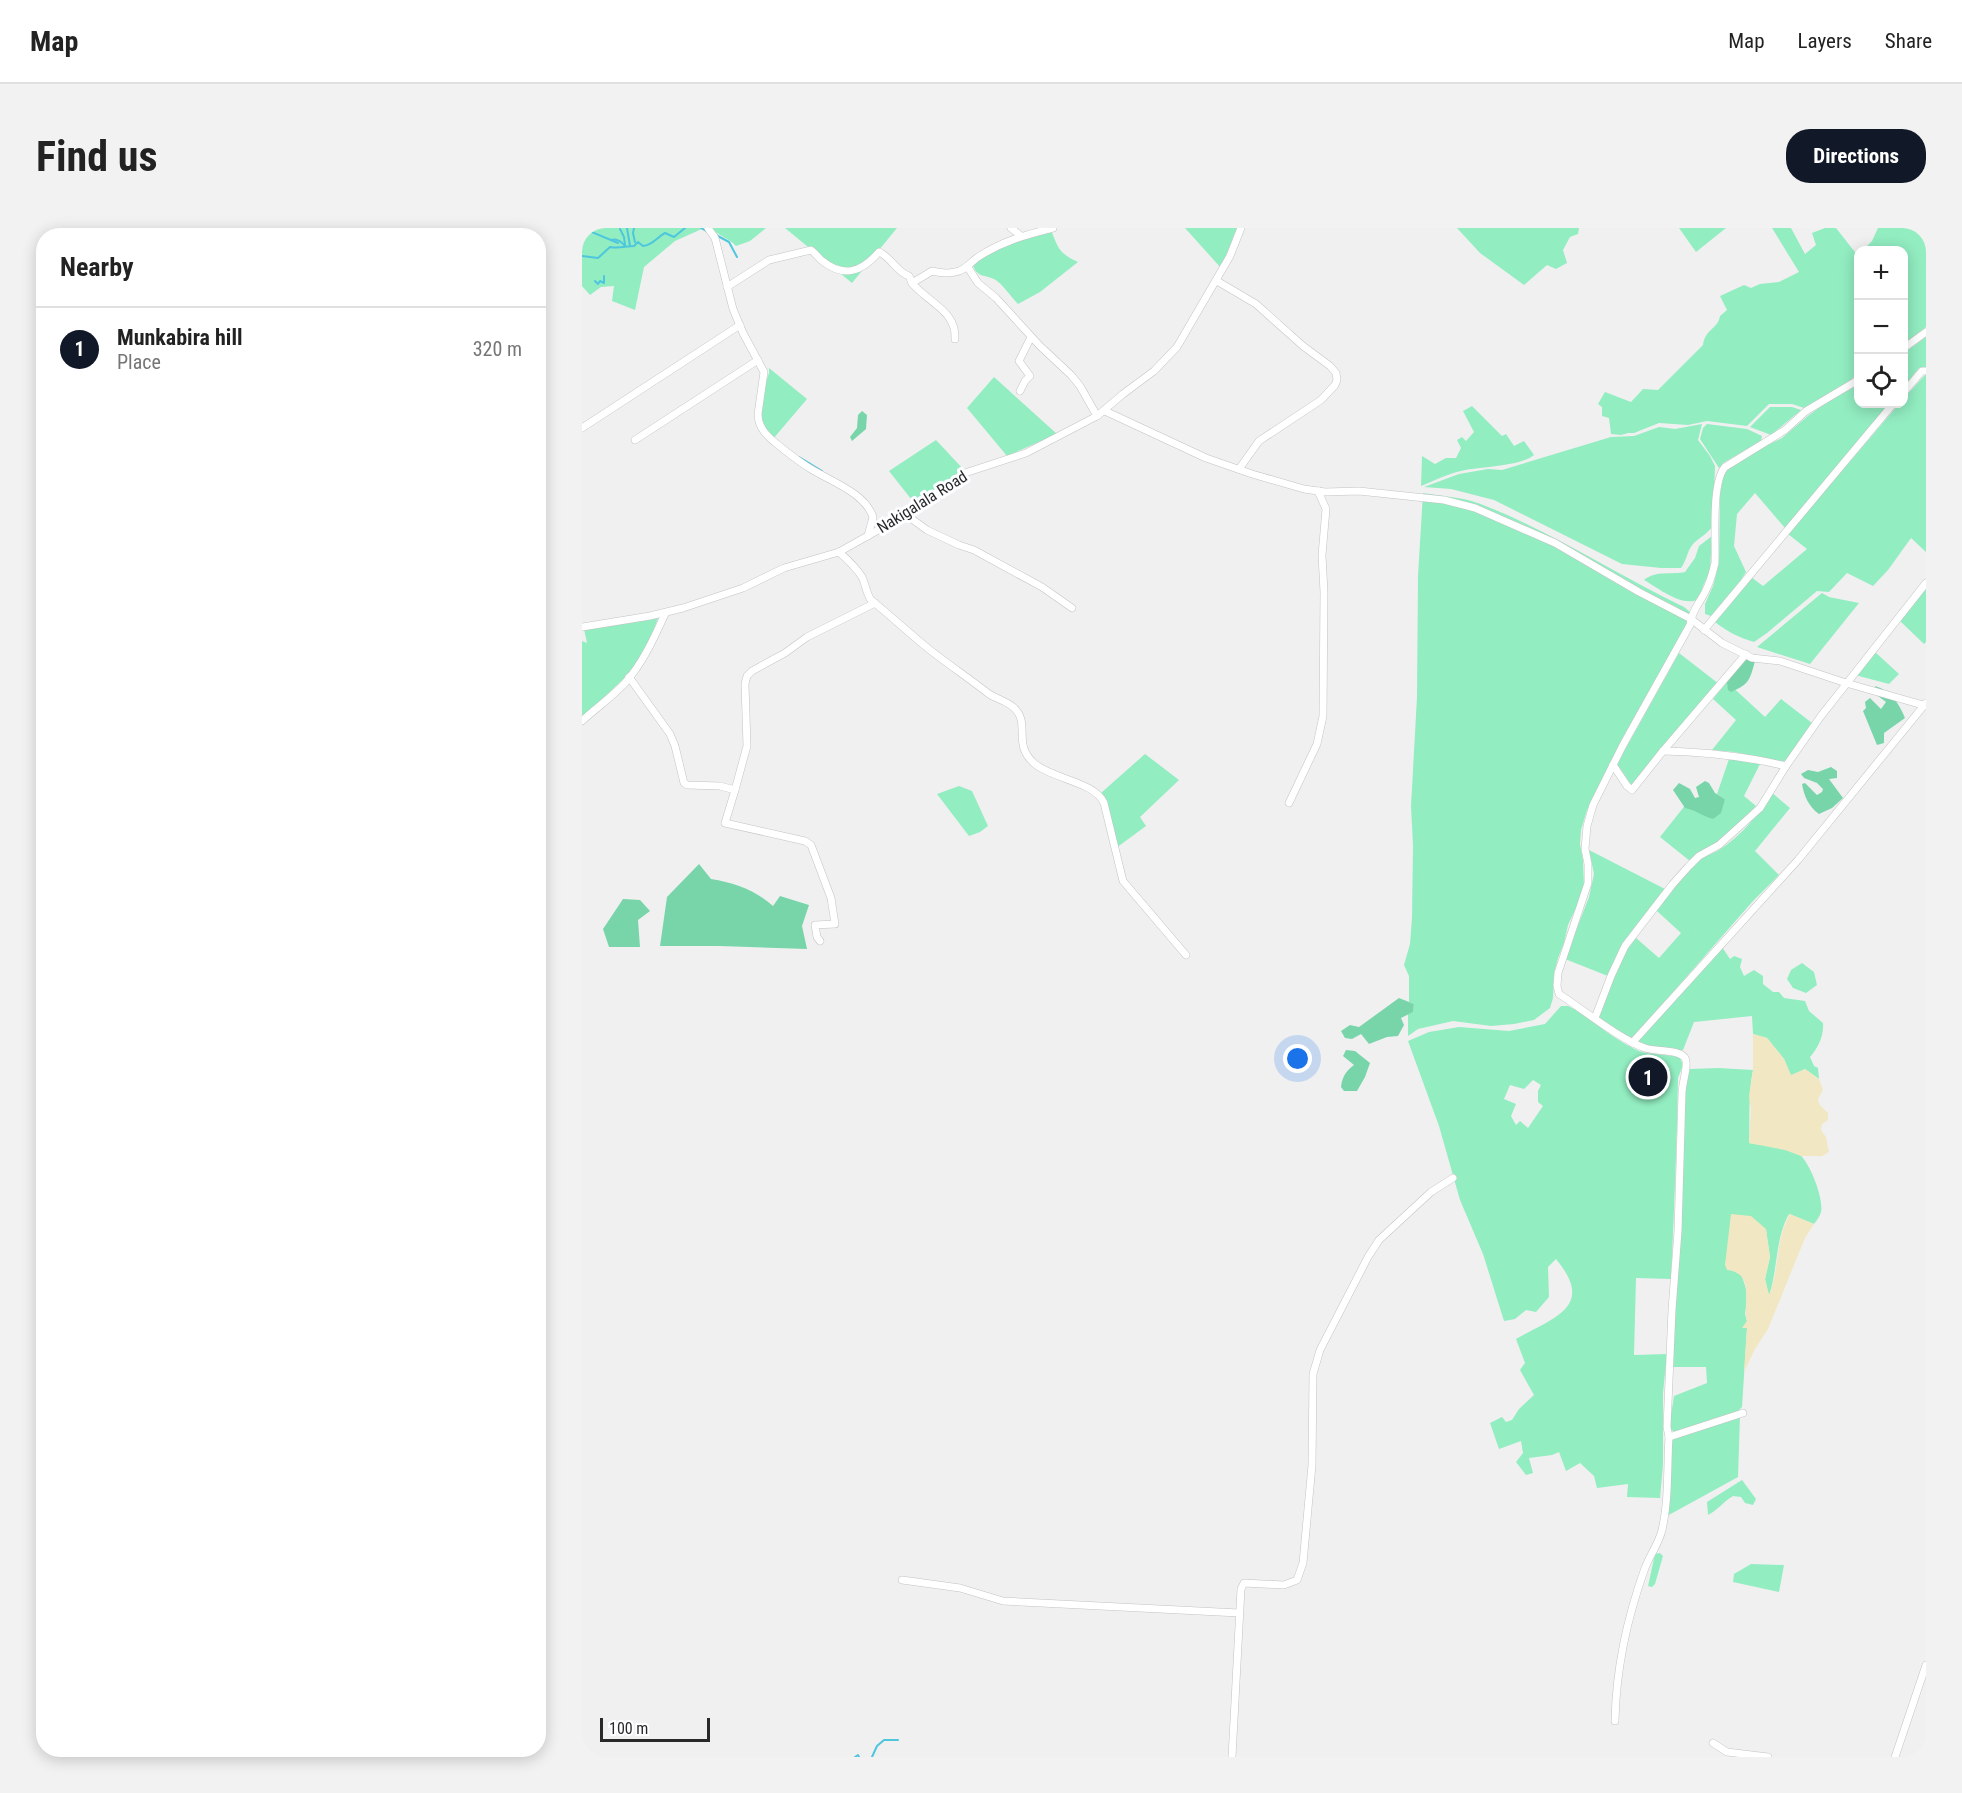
<!DOCTYPE html>
<html lang="en">
<head>
<meta charset="utf-8">
<style>
  body { margin:0; font-family:"Roboto Condensed",sans-serif; background:#f2f2f2; color:#222 }
  .controls { position:absolute; right:18px; top:18px; display:grid; overflow:hidden; border-radius:12px; box-shadow:0 3px 15px #0003 }
  .controls button { width:54px; height:54px; display:grid; place-items:center; padding:0; border:0; border-bottom:2px solid #e0e0e0; background:#fff; color:#222; font:30px sans-serif }
  .scale { position:absolute; left:18px; bottom:15px; width:110px; box-sizing:border-box; padding-left:6px; border:3px solid #292929; border-top:0; font-size:16px; line-height:21px; white-space:nowrap; color:#292929; -webkit-text-stroke:4px #fdfeff; paint-order:stroke }
  .you { position:absolute; left:716px; top:831px; width:21px; height:21px; margin:-15px; border:4px solid #fff; border-radius:50%; background:#1a73e8; box-shadow:0 0 0 9px #1a73e833 }
  .badge { display:grid; place-items:center; width:39px; height:39px; border-radius:50%; background:#111827; color:#fff; font-size:20px; font-weight:700 }
  .pin { position:absolute; translate:-50% -50%; border:3px solid #fff; box-shadow:0 2px 6px #0006 }
  .list { margin:0; padding:0; list-style:none }
  h2 { display:flex; justify-content:space-between; align-items:center; height:78px; margin:0; padding:0 24px; font-size:26px }
  h2 small { font-size:20px; font-weight:400; color:#767676 }
  .list li { display:grid; grid-template-columns:39px 1fr auto; gap:18px; align-items:center; box-sizing:border-box; height:84px; padding:0 24px; border-top:2px solid #e0e0e0 }
  .list b { display:block; font-size:22px; white-space:nowrap }
  .list p { margin:0; font-size:20px; white-space:nowrap; color:#767676 }
  .list em { font-size:20px; font-style:normal; color:#767676 }
  .icon { flex:none; width:33px; height:33px; fill:none; stroke:currentColor; stroke-width:2; stroke-linecap:round; stroke-linejoin:round }
  .map { position:relative; flex:none; width:1344px; height:1529px; overflow:hidden; border-radius:24px }
  header { display:flex; align-items:center; gap:36px; box-sizing:border-box; height:84px; padding:0 30px; background:#fff; border-bottom:2px solid #e0e0e0 }
  header strong { font-size:28px }
  nav { display:flex; gap:33px; margin-inline-start:auto; font-size:21px }
  .intro { display:flex; align-items:center; justify-content:space-between; box-sizing:border-box; height:144px; padding:0 36px }
  h1 { margin:0; font-size:42px }
  .button { padding:15px 27px; border-radius:24px; background:#111827; color:#fff; font-size:21px; font-weight:700 }
  main { display:flex; gap:36px; padding:0 36px }
  aside { flex:1; background:#fff; border-radius:24px; box-shadow:0 3px 15px #0003 }
  .map>svg:first-child { display:block }
</style>
</head>
<body>
<header>
<strong>Map</strong>
<nav><a>Map</a><a>Layers</a><a>Share</a></nav>
</header>
<div class="intro"><h1>Find us</h1><a class="button">Directions</a></div>
<main>
<aside>
<h2>Nearby<small></small></h2>
<ul class="list">
<li><span class="badge">1</span><div><b>Munkabira hill</b><p>Place</p></div><em>320 m</em></li>
</ul>
</aside>
<div class="map">
<svg width="1344" height="1529" viewBox="0 0 1344 1529">
  <rect width="100%" height="100%" fill="#f0f0f1"/>
  <g fill="#92edc1" fill-rule="evenodd">
    <path d="M0,0H122L93,13L62,39L53,82L30,73L32,58L19,59L8,67L0,58Z"/>
    <path d="M129,0H184L168,13L154,18C147,10 136,8 129,0Z"/>
    <path d="M203,0H315L270,55Z"/>
    <path d="M468,0C476,19 476,25 496,34L458,64L436,76C429,69 420,55 412,51C401,46 394,50 390,34L413,21Z"/>
    <path d="M603,0H655L639,40Z"/>
    <path d="M875,0H997L996,6L988,9L981,22L985,35L974,41L965,37L942,57L898,25Z"/>
    <path d="M1097,0H1144L1114,24Z"/>
    <path d="M1190,0H1209L1223,26L1234,17L1230,5L1243,0H1254L1276,28V146L1261,158L1222,180L1210,176H1187L1165,198L1125,193L1106,197L1077,195L1052,205H1046L1039,207L1029,206L1027,190L1020,188V179L1016,176L1023,164L1049,174L1061,161L1076,162L1121,117C1123,101 1136,101 1138,88L1145,82L1138,68L1162,57L1169,60L1178,56L1197,54L1217,44Z"/>
    <path d="M1296,0H1344V99L1322,116V22H1281L1290,13Z"/>
    <path d="M1344,109V139L1337,140L1322,159V125Z"/>
    <path d="M187,140L225,171L191,211L185,206L173,185L187,145Z"/>
    <path d="M1343,147H1344V324L1329,310L1306,342L1291,358L1265,345L1247,364L1235,363L1185,405L1172,414C1158,410 1144,403 1133,394L1148,377L1169,349L1181,358L1225,321L1206,306L1317,176H1322V170Z"/>
    <path d="M412,149L475,206L425,228L385,180Z"/>
    <path d="M1276,157V176H1307L1203,300L1173,265L1155,286L1152,318L1164,344L1153,361L1129,388L1123,386V376L1131,358L1137,335L1138,267L1141,249L1146,240L1177,221L1200,210L1227,187L1248,172Z"/>
    <path d="M890,178L920,208L924,206L932,218L942,213L952,227C937,239 899,238 879,243C865,246 852,253 839,258L840,228L853,236L864,230H874L879,220L875,212L880,209L884,213L892,204L881,183Z"/>
    <path d="M1188,179H1210L1219,182L1189,207L1168,199Z"/>
    <path d="M1120,196L1116,212L1128,228L1133,238L1131,298C1125,306 1117,310 1111,316C1105,323 1105,332 1099,340H1079L1040,336L912,272L869,261L842,259L877,246L906,241L920,242L1029,209L1052,208L1077,199L1093,201Z"/>
    <path d="M1125,196L1165,201L1180,208L1179,213L1141,235L1137,240L1118,211L1121,200Z"/>
    <path d="M354,212L383,243L333,276L307,243Z"/>
    <path d="M841,265C859,268 879,269 896,275C968,302 1033,346 1102,379L1108,384L1107,393L1005,582L999,602L998,616L1001,632L1002,658L999,669L986,697L982,715L976,730L972,745L971,770L968,780L952,792L932,796L909,798L871,793L836,801L826,808V786L831,784L832,776L827,774V748L822,737L828,716L830,690L831,618L829,578L835,469L836,348Z"/>
    <path d="M1130,308L1128,343L1121,358L1117,371C1101,380 1076,360 1062,352C1074,342 1090,347 1103,344L1113,330L1117,318Z"/>
    <path d="M1344,360V414L1342,416L1318,393Z"/>
    <path d="M1240,365L1247,369L1277,375L1228,436L1175,419Z"/>
    <path d="M76,390L71,404L53,440L0,490V413L5,415L2,401Z"/>
    <path d="M1293,424L1317,446L1307,456L1273,447Z"/>
    <path d="M1097,425L1137,456L1081,518L1050,558L1035,536Z"/>
    <path d="M1145,454L1183,489L1199,471L1230,495L1204,532L1200,534L1152,524L1130,522L1154,492L1131,471Z"/>
    <path d="M563,526L597,552L558,589L564,598L534,620L523,569L519,565Z"/>
    <path d="M1147,531L1178,536L1162,568L1174,578L1136,615L1108,633L1078,609L1105,575L1131,591L1143,571L1135,566Z"/>
    <path d="M377,558L390,563L406,598L398,604L387,608L355,566Z"/>
    <path d="M1189,564L1208,580L1173,623L1197,647L1171,673L1050,811L1016,789L1042,726L1054,710L1077,730L1099,705L1075,683C1087,665 1099,647 1116,633C1122,628 1130,626 1137,622C1159,608 1177,587 1189,564Z"/>
    <path d="M1007,622L1083,661C1061,689 1039,715 1026,748L983,731L1007,669L1012,646Z"/>
    <path d="M1140,719L1148,731L1152,728L1160,731L1158,739L1162,748L1172,742L1181,748V756L1191,764H1197L1202,770L1223,773L1227,783L1241,795C1242,808 1236,820 1228,829L1232,838L1236,840L1237,851L1223,841L1209,848L1202,831L1185,810L1171,806L1170,788L1112,794L1101,822H1080L1054,814Z"/>
    <path d="M1220,735L1232,744L1235,757L1224,765L1211,760L1205,751L1209,742Z"/>
    <path d="M979,778H986L994,782C1013,795 1036,814 1057,823C1070,828 1085,825 1098,830L1101,837L1096,850C1095,917 1092,984 1089,1051L1054,1050L1052,1127L1085,1126L1081,1165V1236L1078,1270L1045,1269L1046,1256L1015,1260L1012,1248L998,1235L984,1243L977,1224L970,1227L947,1230L951,1245L944,1247L934,1234L941,1225L939,1213L917,1221L908,1195L920,1189L924,1194L930,1192L937,1181L952,1167L938,1142L943,1135L934,1111C972,1089 1014,1079 974,1031L966,1039L967,1069L954,1084L944,1082L933,1091L922,1093L901,1026L878,972L857,898L826,813L847,804L877,799L927,803L963,796ZM951,852L959,857L956,863V874L961,878L946,900L938,893L934,897L929,888L934,876L922,871L928,857L942,861Z"/>
    <path d="M1136,840L1171,842C1166,866 1168,891 1167,915C1182,918 1205,918 1218,927C1228,935 1242,971 1239,984C1238,988 1235,992 1232,996L1207,986C1193,1011 1196,1041 1187,1068L1183,1051L1188,1029L1184,1002L1173,993L1145,1030L1143,1037L1160,1048L1164,1061L1165,1073L1163,1086L1165,1093L1161,1100H1165L1160,1179L1156,1183L1095,1204L1088,1202L1087,1199L1092,1168L1125,1155L1124,1139H1091L1092,1089L1103,858L1108,841Z"/>
    <path d="M1158,1188L1156,1249L1085,1288L1090,1212Z"/>
    <path d="M1160,1252L1174,1271L1171,1277L1163,1275L1159,1269L1151,1268C1141,1274 1136,1282 1126,1287L1125,1274Z"/>
    <path d="M1078,1325L1081,1328L1073,1356L1070,1359L1066,1358L1073,1326Z"/>
    <path d="M1169,1336L1202,1337L1197,1364L1151,1354L1152,1346Z"/>
  </g>
  <g fill="#78d5a9">
    <path d="M280,183L285,187L284,201L270,213L268,209L275,200L276,187Z"/>
    <path d="M1166,429L1173,433C1168,451 1168,456 1149,464L1146,462L1145,454Z"/>
    <path d="M1293,458C1308,462 1317,475 1323,490L1302,505V515L1295,517L1281,483L1284,480L1283,474L1288,470L1299,481L1304,474L1296,468Z"/>
    <path d="M1249,539L1255,543V550L1247,551L1261,570L1250,580L1237,586C1227,579 1222,568 1220,556L1223,555L1235,567L1240,564L1241,561L1235,555L1222,550L1219,546L1226,542L1236,544Z"/>
    <path d="M1123,553L1127,555L1133,565L1143,571L1139,585L1131,591C1120,588 1114,582 1103,580L1091,562L1097,555L1108,561L1113,570L1117,569L1114,559Z"/>
    <path d="M117,636L129,651C153,655 173,662 191,678L198,668L227,677L220,698L225,721L137,718H78L85,669Z"/>
    <path d="M41,671L58,672L68,683L56,692L58,719H27L21,701Z"/>
    <path d="M817,770L832,776L831,784L819,790L822,797L816,808L805,809L787,816L779,806L770,811L763,810L759,803L768,797L777,799Z"/>
    <path d="M764,822L773,823L788,835L783,849L775,863H762L759,859C760,849 764,843 772,837L761,828Z"/>
  </g>
  <g fill="#f1e7c2">
    <path d="M1171,806L1185,810L1202,831L1209,847L1223,841L1237,851L1241,862L1236,871L1237,876L1246,885V892L1240,896L1239,902L1244,909L1247,924L1240,928H1219L1203,922L1167,915L1169,881L1167,868L1171,842Z"/>
    <path d="M1149,986L1169,988L1184,1001L1188,1029L1183,1051L1187,1067C1198,1041 1193,1011 1208,986L1232,996L1223,1010L1186,1101L1173,1121L1162,1144L1165,1100H1160L1165,1093C1160,1075 1174,1045 1145,1042L1143,1037Z"/>
  </g>
  <g fill="none" stroke-linecap="round" stroke-linejoin="round">
    <g stroke="#4ec6dd" stroke-width="2">
      <path d="M0,0L36,15"/>
      <path d="M45,0L48,18"/>
      <path d="M52,0L51,5L53,14"/>
      <path d="M119,0L126,4"/>
      <path d="M38,1L42,9L43,17"/>
      <path d="M134,7L147,14L155,29"/>
      <path d="M29,12C35,10 39,13 43,18"/>
      <path d="M0,28L16,30L28,19C37,21 44,18 52,18L56,14L61,18C71,17 75,9 83,5L92,9L103,0"/>
      <path d="M13,53L16,56L18,53L22,55V48"/>
      <path d="M217,229L240,243"/>
      <path d="M273,1529L276,1527L277,1529"/>
      <path d="M290,1529L295,1518L302,1512H316"/>
    </g>
    <defs>
      <g id="minor">
        <path d="M126,0L133,10L151,81L161,105L182,144L176,186C176,200 185,208 195,216C206,225 217,234 229,241C250,254 283,265 291,289L286,308"/>
        <path d="M429,0L439,8"/>
        <path d="M385,38L396,55L414,70L458,118L489,147L498,158L515,188"/>
        <path d="M635,53L674,76L721,118L748,138L754,145L755,152L753,157L739,172L677,213L657,241"/>
        <path d="M330,55C345,74 375,83 373,111"/>
        <path d="M145,59L187,32L229,22C233,25 235,28 239,32C261,50 279,45 297,24L299,25C310,31 315,44 327,48L330,55L350,43C358,45 365,46 373,44C383,43 389,34 396,29C421,13 443,7 471,0"/>
        <path d="M1322,120L1344,104"/>
        <path d="M438,163L443,153L448,148L437,133L449,109"/>
        <path d="M1322,164L1340,143H1344"/>
        <path d="M523,183L624,230L670,246L722,261L743,264L777,263L862,272L893,280L973,315L1057,364L1109,391L1140,415L1170,430L1198,433L1264,455L1344,478"/>
        <path d="M0,200L158,97"/>
        <path d="M53,212L176,132"/>
        <path d="M323,286L345,302L377,317L392,322L460,359L490,380"/>
        <path d="M257,324C266,332 274,339 280,349C284,357 284,365 289,372C309,388 328,406 348,422C367,437 388,451 407,466C415,471 424,473 431,479C450,495 429,516 453,536C471,551 513,554 522,575L541,653L604,727"/>
        <path d="M0,399L68,388L101,380L161,360L202,340L257,324L314,292L383,245L444,225L515,188L541,166L572,143L595,119L648,28L659,0"/>
        <path d="M1122,402L1311,176"/>
        <path d="M47,449L88,506L93,518L102,555L105,557L138,558L153,562L143,595L223,613L229,617L249,670L253,696L233,697L235,709L238,713"/>
        <path d="M0,493C14,480 30,469 43,455C61,435 72,410 83,386"/>
        <path d="M1081,523C1123,524 1163,528 1204,538"/>
        <path d="M1031,537L1045,558L1050,562L1081,523L1164,426"/>
        <path d="M153,562L165,518L163,456L165,448L170,443L203,425L225,409L293,375"/>
        <path d="M707,575L735,516L741,488L742,364L740,327L744,281L736,263"/>
        <path d="M1013,790L1029,748L1043,718L1090,657L1106,639L1117,628L1137,617L1178,580L1204,538L1239,488L1344,355"/>
        <path d="M1050,815L1216,632L1344,475"/>
        <path d="M1087,1209L1161,1185"/>
        <path d="M320,1352L378,1360L421,1373L657,1385"/>
        <path d="M1033,1493C1034,1440 1045,1390 1063,1340C1068,1327 1077,1315 1080,1302C1087,1272 1085,1240 1087,1209L1085,1199L1090,1082L1096,1003L1100,865C1100,856 1107,836 1103,830C1097,821 1074,824 1063,820C1037,811 1002,782 977,766L975,758L976,745L1006,655V636L1003,621L1005,598L1011,577L1041,517L1108,397C1109,383 1120,372 1125,360C1129,352 1131,343 1133,335C1134,312 1129,255 1143,239L1203,202L1224,183L1276,152"/>
        <path d="M1131,1515L1145,1524L1186,1529"/>
        <path d="M650,1529L659,1361L662,1355L702,1357L715,1352L721,1335L730,1237L731,1146L738,1122L786,1029L797,1012L849,964L871,950"/>
        <path d="M1313,1529L1344,1437"/>
      </g>
    </defs>
    <use href="#minor" stroke="#c3c3c4" stroke-width="8"/>
    <use href="#minor" stroke="#fff" stroke-width="7"/>
  </g>
  <g text-anchor="middle" dominant-baseline="central" stroke-width="6" stroke-linejoin="round" paint-order="stroke">
    <g font-size="16" fill="#292929" stroke="#fdfeff">
      <text transform="translate(340 274) rotate(-32)">Nakigalala Road</text>
    </g>
  </g>
</svg>
<div class="controls">
<button>+</button>
<button>−</button>
<button><svg class="icon" aria-label="locate" viewBox="0 0 24 24"><circle cx="12" cy="12" r="6"/><path d="M12 2v4M12 18v4M2 12h4M18 12h4"/></svg></button>
</div>
<div class="scale">100 m</div>
<div class="you"></div>
<div class="pin badge" style="left:1066px;top:849px">1</div>
</div>
</main>
</body>
</html>
